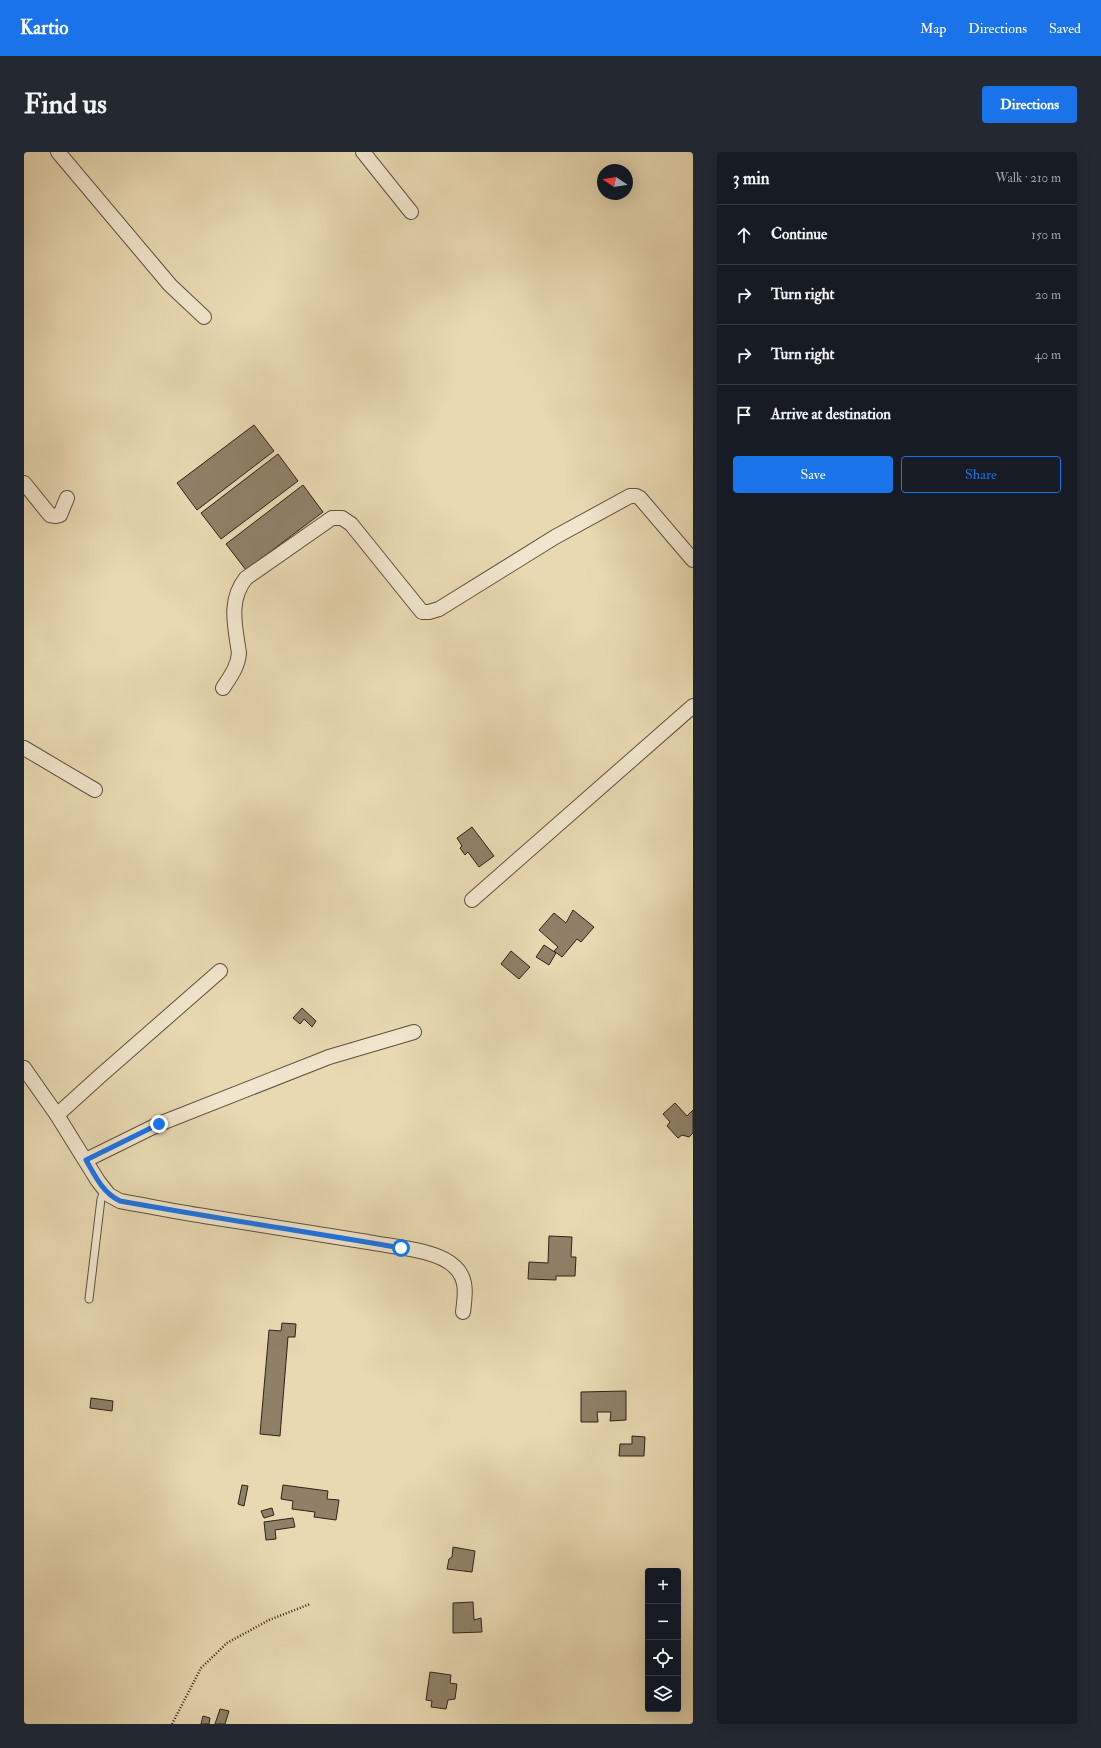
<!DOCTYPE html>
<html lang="en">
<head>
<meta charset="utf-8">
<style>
  body { margin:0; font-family:"IM FELL Double Pica",serif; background:#242831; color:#f1f3f6 }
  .controls { position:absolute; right:12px; bottom:12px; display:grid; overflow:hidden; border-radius:4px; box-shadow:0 4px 16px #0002 }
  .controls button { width:36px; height:36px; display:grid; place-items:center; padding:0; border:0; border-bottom:1px solid #363941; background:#171b24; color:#f1f3f6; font:20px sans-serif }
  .compass { position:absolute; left:573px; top:12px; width:36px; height:36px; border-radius:50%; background:#171b24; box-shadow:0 4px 16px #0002; rotate:282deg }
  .stop { position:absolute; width:12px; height:12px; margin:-9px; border:3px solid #1a73e8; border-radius:50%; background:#fff }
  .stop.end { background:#1a73e8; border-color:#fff; box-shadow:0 1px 4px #0008 }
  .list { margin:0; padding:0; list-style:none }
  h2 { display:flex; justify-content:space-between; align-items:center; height:52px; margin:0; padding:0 16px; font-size:17px }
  h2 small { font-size:13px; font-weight:400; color:#9ea1a6 }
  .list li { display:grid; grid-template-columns:26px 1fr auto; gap:12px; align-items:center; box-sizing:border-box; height:60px; padding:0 16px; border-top:1px solid #363941 }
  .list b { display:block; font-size:15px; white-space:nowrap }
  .list em { font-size:13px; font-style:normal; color:#9ea1a6 }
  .actions { display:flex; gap:8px; padding:12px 16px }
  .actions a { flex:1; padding:9px 0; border:1px solid #1a73e8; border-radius:4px; text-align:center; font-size:14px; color:#1a73e8 }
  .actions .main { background:#1a73e8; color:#fff }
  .icon { flex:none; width:22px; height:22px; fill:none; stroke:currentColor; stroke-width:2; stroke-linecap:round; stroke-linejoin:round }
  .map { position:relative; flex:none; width:669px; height:1572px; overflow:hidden; border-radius:4px }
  header { display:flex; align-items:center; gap:24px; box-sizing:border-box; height:56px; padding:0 20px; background:#1a73e8; color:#fff }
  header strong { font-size:19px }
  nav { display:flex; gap:22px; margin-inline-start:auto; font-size:14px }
  .intro { display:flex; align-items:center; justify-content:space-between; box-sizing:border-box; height:96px; padding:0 24px }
  h1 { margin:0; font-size:28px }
  .button { padding:10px 18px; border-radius:4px; background:#1a73e8; color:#fff; font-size:14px; font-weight:700 }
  main { display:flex; gap:24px; padding:0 24px }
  aside { flex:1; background:#171b24; border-radius:4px; box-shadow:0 4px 16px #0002 }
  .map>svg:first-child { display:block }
</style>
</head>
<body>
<header>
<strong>Kartio</strong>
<nav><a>Map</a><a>Directions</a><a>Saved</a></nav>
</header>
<div class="intro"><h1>Find us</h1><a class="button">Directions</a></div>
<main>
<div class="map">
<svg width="669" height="1572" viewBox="0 0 669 1572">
  <rect width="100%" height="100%" fill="#e8d9b2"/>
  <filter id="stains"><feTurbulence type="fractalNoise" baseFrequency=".005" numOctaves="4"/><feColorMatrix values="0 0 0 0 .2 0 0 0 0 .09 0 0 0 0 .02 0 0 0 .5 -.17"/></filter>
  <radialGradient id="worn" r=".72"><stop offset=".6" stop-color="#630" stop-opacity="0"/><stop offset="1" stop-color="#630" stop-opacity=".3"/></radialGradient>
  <g fill="#8e8168" stroke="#2d2217">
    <path d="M230,273L250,299L173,358L153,331Z"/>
    <path d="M254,302L274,329L197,387L177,361Z"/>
    <path d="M279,333L299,360L222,418L202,392Z"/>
    <path d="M448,675L470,704L455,715L444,700L441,703L436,696L438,694L433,686Z"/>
    <path d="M549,758L570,775L557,790L553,787L538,805L530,799L534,795L515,778L530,761L542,771Z"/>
    <path d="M520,793L532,801L525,813L512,805Z"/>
    <path d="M487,799L506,815L495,827L477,812Z"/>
    <path d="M278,856L292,869L288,875L280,867L276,872L269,866Z"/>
    <path d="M651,951L663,964L669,958V981L665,985L658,983L654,986L643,974L646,970L639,962Z"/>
    <path d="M525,1084L548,1085L547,1105H552L551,1124H532V1128L504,1127L505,1110L524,1111Z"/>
    <path d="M258,1171L272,1172L271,1185H264L256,1284L236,1282L245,1178L257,1179Z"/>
    <path d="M602,1239V1268L586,1269L587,1260H573L574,1270H557V1240Z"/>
    <path d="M67,1246L89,1249L88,1259L66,1256Z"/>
    <path d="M608,1284L621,1285L620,1304H595L596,1292H608Z"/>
    <path d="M218,1333L224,1334L220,1354L214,1352Z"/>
    <path d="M259,1333L304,1339L303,1347L315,1348L312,1368L290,1365L291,1360L268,1357L269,1349L257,1347Z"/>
    <path d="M248,1356L250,1363L240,1366L237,1359Z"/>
    <path d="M269,1366L271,1375L251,1378L252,1387L242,1388L240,1370Z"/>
    <path d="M429,1395L451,1399L448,1420L423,1417L425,1407L428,1405Z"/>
    <path d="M449,1450L450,1468L457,1466L458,1480L429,1481V1451Z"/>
    <path d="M406,1520L427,1523L426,1531L433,1532L431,1547L424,1548L422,1557L407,1555L408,1549L402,1548Z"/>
    <path d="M196,1557L205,1559L201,1572H191Z"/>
    <path d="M179,1564L186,1566L185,1572H177Z"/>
  </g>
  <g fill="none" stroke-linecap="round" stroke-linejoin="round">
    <defs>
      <path id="service" d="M65,1147L77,1047L81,1038"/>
      <g id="minor">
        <path d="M34,0L146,133L180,165"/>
        <path d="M339,0L387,60"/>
        <path d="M0,331L26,363L32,364L36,363L43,346"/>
        <path d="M199,536C206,525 214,515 215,501C211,474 204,448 222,426L308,366H318L327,372L398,460H405L415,457L531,385L606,344H612L616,346L669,408"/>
        <path d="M0,596L71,638"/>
        <path d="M448,748L669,554"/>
        <path d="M0,916L33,963L74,1029L85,1043L96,1049C124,1054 152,1060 180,1064C235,1073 290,1081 344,1090C368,1095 413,1097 431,1115C444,1127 441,1144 439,1160"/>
        <path d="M33,963L76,924L196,819"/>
        <path d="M62,1008L135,972L305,905L390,880"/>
      </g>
    </defs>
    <use href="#service" stroke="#5c503e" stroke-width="9"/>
    <use href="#minor" stroke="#5c503e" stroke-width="16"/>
    <path stroke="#2d2217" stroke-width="2.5" stroke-dasharray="1 2" stroke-linecap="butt" d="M148,1572L177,1516L203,1491L245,1468L286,1452"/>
    <use href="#service" stroke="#f0e6cd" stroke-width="7"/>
    <use href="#minor" stroke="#f0e6cd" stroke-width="14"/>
  </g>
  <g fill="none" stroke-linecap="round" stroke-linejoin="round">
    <path stroke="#1a73e8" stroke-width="5" d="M135,972L62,1008C71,1024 79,1041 96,1049C190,1066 284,1080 377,1096"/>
  </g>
  <rect width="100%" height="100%" filter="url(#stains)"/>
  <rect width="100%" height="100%" fill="url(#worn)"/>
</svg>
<div class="controls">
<button>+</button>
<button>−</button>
<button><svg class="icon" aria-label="locate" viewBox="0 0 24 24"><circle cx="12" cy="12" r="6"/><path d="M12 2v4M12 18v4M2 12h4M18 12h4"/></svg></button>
<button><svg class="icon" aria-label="layers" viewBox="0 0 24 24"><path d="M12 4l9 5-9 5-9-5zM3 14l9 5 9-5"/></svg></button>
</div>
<svg class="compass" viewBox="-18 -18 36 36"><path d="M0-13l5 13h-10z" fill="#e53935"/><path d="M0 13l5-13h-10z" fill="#9ea1a6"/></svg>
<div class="stop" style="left:377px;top:1096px"></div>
<div class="stop end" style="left:135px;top:972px"></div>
</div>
<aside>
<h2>3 min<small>Walk · 210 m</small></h2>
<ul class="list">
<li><svg class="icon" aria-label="ahead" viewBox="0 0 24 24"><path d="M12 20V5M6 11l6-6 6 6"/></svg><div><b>Continue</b></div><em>150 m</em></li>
<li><svg class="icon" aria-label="right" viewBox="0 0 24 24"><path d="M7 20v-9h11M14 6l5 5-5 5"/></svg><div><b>Turn right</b></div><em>20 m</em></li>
<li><svg class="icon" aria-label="right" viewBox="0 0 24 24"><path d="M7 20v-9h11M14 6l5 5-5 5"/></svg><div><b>Turn right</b></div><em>40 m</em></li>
<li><svg class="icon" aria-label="arrive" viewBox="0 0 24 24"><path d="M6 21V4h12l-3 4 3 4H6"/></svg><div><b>Arrive at destination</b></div></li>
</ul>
<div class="actions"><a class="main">Save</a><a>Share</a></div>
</aside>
</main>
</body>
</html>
